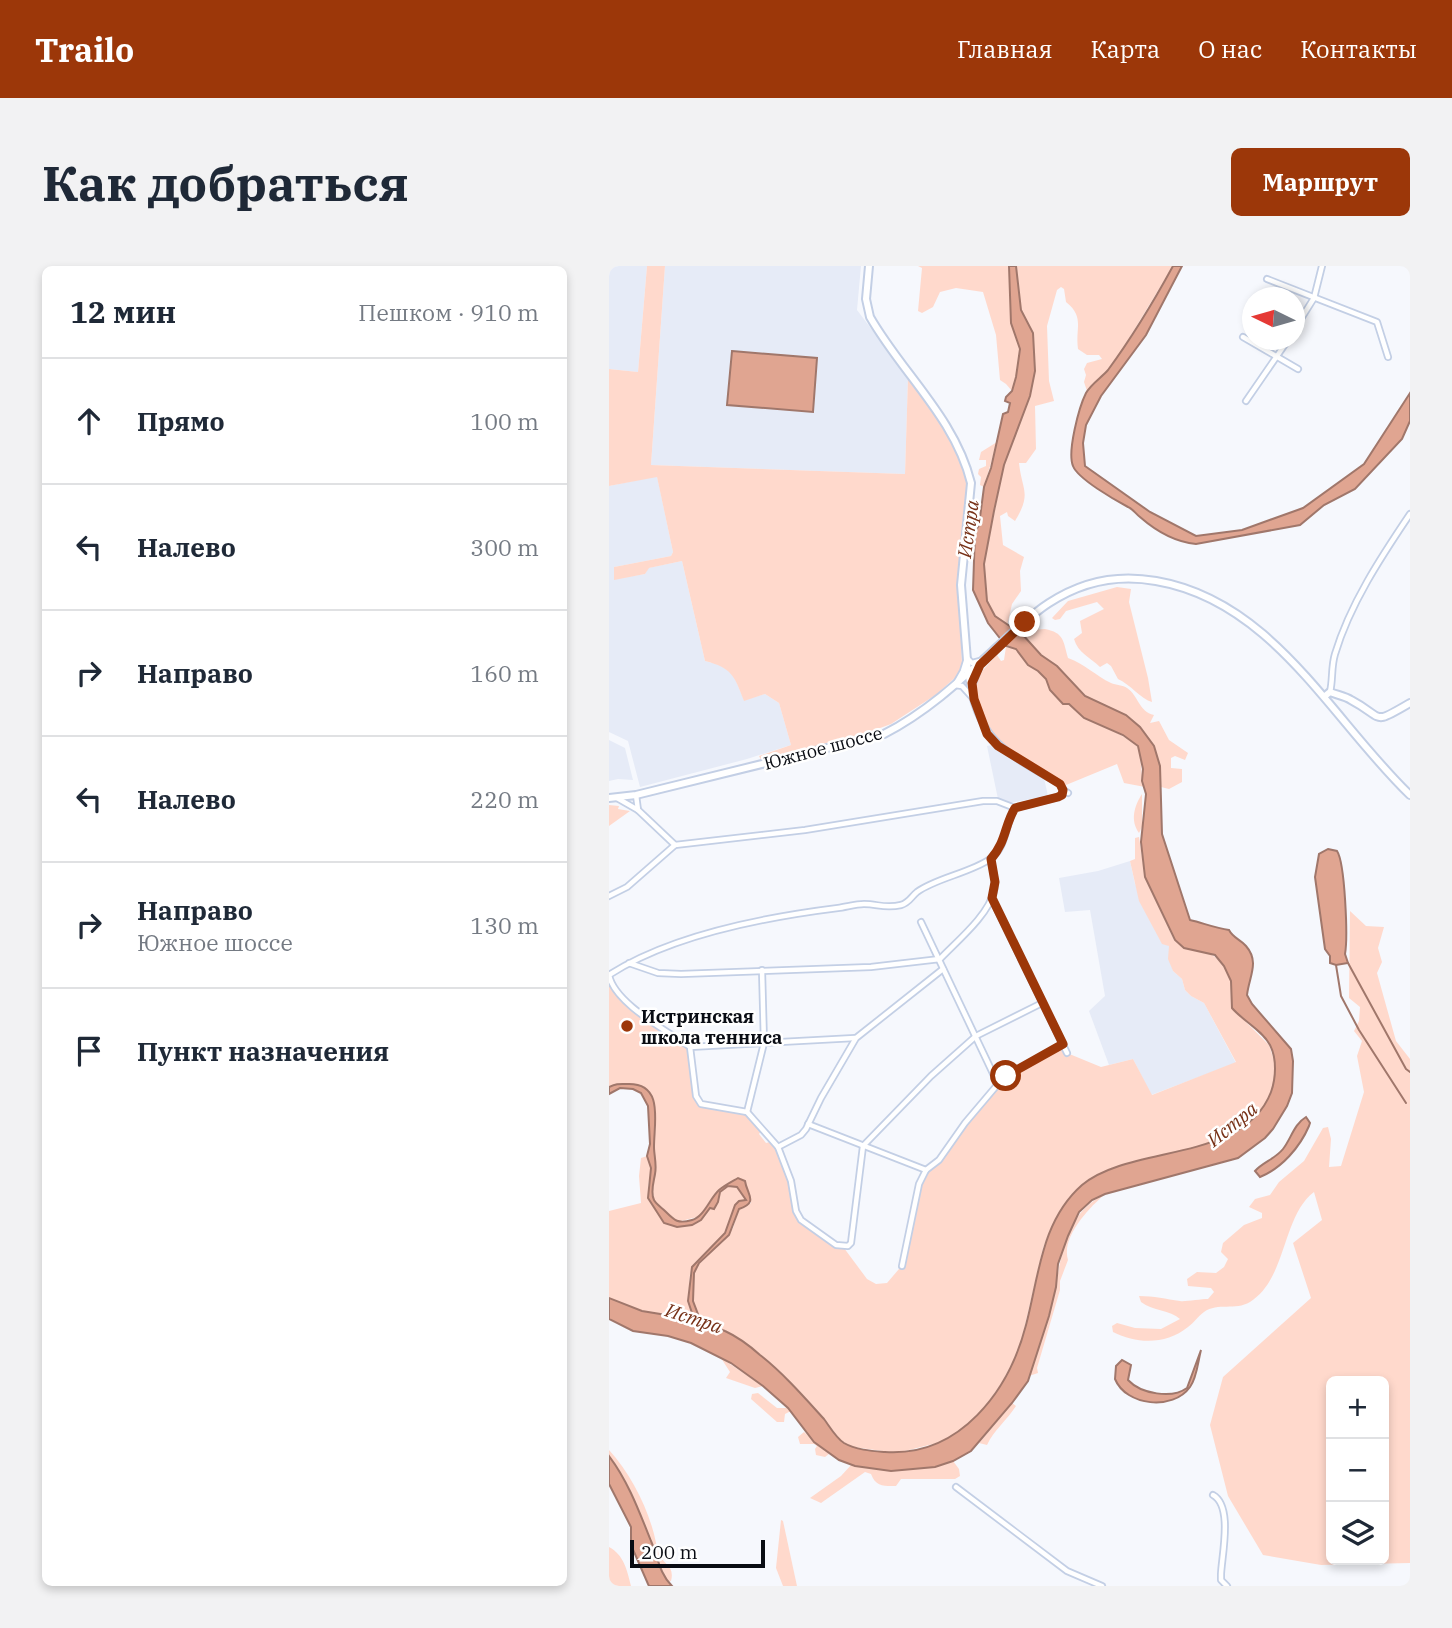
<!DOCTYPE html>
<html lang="ru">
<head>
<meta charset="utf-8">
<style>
  body { margin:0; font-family:"IBM Plex Serif",serif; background:#f2f2f3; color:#1f2937 }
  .controls { position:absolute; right:21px; bottom:21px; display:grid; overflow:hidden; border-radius:10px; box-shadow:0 4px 10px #0003 }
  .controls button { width:63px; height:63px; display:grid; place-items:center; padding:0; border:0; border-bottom:2px solid #e0e1e3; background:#fff; color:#1f2937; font:35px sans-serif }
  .compass { position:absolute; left:633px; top:21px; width:63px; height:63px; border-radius:50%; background:#fff; box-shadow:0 4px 10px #0003; rotate:275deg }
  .scale { position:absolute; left:21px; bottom:18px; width:135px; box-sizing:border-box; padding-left:7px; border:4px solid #090c13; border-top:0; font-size:19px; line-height:24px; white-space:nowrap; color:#090c13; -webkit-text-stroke:5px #fff; paint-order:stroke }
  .stop { position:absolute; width:21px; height:21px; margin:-16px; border:5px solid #9c3709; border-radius:50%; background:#fff }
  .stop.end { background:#9c3709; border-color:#fff; box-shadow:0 2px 7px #0008 }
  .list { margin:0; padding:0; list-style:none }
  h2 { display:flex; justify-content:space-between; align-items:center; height:91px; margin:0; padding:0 28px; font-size:30px }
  h2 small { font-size:23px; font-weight:400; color:#747a83 }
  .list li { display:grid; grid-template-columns:46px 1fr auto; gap:21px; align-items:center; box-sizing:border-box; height:126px; padding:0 28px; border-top:2px solid #e0e1e3 }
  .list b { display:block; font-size:26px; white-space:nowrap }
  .list p { margin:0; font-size:23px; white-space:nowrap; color:#747a83 }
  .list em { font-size:23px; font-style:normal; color:#747a83 }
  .icon { flex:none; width:38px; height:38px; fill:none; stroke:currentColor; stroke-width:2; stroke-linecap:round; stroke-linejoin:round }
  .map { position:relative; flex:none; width:801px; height:1320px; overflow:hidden; border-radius:10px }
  header { display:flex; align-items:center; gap:42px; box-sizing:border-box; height:98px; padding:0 35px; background:#9c3709; color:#fff }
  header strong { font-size:33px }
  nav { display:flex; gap:38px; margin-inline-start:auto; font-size:24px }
  .intro { display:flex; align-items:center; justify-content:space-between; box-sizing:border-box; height:168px; padding:0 42px }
  h1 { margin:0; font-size:49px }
  .button { padding:18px 32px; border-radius:10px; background:#9c3709; color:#fff; font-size:24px; font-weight:700 }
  main { display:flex; gap:42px; padding:0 42px }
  aside { flex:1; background:#fff; border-radius:10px; box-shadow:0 4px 10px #0003 }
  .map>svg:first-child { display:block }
</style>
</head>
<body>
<header>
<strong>Trailo</strong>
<nav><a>Главная</a><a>Карта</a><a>О нас</a><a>Контакты</a></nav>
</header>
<div class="intro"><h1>Как добраться</h1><a class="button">Маршрут</a></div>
<main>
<aside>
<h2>12 мин<small>Пешком · 910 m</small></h2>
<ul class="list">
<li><svg class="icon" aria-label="ahead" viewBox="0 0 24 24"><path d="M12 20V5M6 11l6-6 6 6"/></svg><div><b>Прямо</b></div><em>100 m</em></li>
<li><svg class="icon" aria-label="left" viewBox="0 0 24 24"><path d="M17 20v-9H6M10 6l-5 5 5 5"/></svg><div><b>Налево</b></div><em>300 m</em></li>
<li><svg class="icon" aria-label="right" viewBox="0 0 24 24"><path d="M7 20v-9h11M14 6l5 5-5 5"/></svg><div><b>Направо</b></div><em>160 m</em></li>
<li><svg class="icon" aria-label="left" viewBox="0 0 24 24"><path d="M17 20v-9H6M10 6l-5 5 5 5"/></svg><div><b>Налево</b></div><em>220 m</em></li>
<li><svg class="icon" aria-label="right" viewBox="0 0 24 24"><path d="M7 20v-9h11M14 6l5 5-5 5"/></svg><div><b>Направо</b><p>Южное шоссе</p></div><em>130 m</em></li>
<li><svg class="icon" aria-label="arrive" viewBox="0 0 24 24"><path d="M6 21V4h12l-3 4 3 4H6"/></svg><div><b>Пункт назначения</b></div></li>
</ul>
</aside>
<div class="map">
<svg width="801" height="1320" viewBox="0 0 801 1320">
  <rect width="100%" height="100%" fill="#f6f8fd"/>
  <g fill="#e6ebf7">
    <path d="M0,0H38L29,106L0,103Z"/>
    <path d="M56,0H252L248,44L299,111L296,208L42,199Z"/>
    <path d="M48,210L64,286L62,290L5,301V313L36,308L39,302L73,295L96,395L111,399L124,408L135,434L156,428L170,437L182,479L138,493L31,521L19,475L0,466V220Z"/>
    <path d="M0,474L16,482L24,514L9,513L0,515Z"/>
    <path d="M383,479L435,512L439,530L400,537L389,533L378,480Z"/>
    <path d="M521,595L526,618L560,680L564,705L573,713L576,724L582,730L595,737L627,797L542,829L524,793L500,799L480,745L496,730L481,644L456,646L450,612L489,605Z"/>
  </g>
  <g fill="#ffd9cc" fill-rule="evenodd">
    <path d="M38,0H56L42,199L296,208L299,111L331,152L354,195L359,219L349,314L353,397L349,409L328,428L282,458L255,468L152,494L150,490L182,479L170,437L156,428L135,435C125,409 123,402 96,395L73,295L40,302L36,308L5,314V301L62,290L64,286L48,211L0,220V103L29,106Z"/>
    <path d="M309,0H400L402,57L411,83L407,111L403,125L397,118L391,114L387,69L374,26L347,22L331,26L324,41L313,47L309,45L313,2Z"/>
    <path d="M407,0H564L513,84L496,107L478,125L475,116L477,109L475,103L478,97L493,93L490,89H478L469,83C466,62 476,51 457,36L455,23L452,21L448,24L438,60L440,115L445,135L426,140L427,183L417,197H410C413,225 423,227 406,255L399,250L398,246L391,250L394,279L415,291L411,305L412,325L403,338L398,360L386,350L378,335L375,298L395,199L421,130L426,105L424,67L412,44Z"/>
    <path d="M388,176L375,221L371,219L372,211L369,208L370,203L377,200V194H370L372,186Z"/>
    <path d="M508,321L522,323L520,336L539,412L543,436C532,433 522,419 509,413L502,400L498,397L491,401C481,391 469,387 465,373L473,367L471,355L495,343L488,336L457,345L451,353L446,354L443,352L459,335Z"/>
    <path d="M436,363C455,367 454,374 459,392C476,398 487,410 502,417C507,419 514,419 518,422C529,429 530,446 545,449L541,457L550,455L560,474L579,487L576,494L566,490L562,492V502L573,503V516L560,523L552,521L551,500L517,449L476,430L448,400L432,389L414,369L421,364Z"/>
    <path d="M397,381L407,383L419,399L429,405L437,413L441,424L454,438C466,438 469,448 478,453C495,461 513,468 529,480C533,493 531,510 536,521L515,517L508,498L457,519L393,478L383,469L377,458L367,431L366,419L374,404L388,389L392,395L395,394Z"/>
    <path d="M533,528V561L530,567C521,555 525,540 533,528Z"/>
    <path d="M0,539L10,540L9,543L21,545L0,560Z"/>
    <path d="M530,571L536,611L565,674C593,684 616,687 623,720C624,728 621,734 623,742L660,779L666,797L665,818L658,836L645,852L599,878L501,904L443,959L434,982L410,1085L392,1118L368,1152L336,1175L288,1187L244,1181L233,1176L215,1153L160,1096L127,1071L92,1056L84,1035L85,1007L87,1001L124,962L130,943L142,937V931L129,912C112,921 100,933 92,950L68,956L45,934L43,919L47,905L45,881L47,856L45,836C34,821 17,812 0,821V718L13,734L80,783L86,829L90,839L138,849L152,865L150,868L157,877L161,876L167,883L180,916L189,955L212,972L235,982L258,1013L267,1018L278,1017L296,996L311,919L317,907L331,894L357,860L398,812L453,781L458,787L492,801L524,793L543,829L627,796L595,737L582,730L576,724L573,713L564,705L559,693L560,680L553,678L530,635L521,595L526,593V572Z"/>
    <path d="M741,645L757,660L775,661L769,682L773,696L768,707L787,775L801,793V1297L712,1299L654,1289L619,1230L601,1159L614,1111L702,1032L684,977L713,954L705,926C673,950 678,1013 641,1036C626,1045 609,1036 595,1046C589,1050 585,1057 579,1061C557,1079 528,1078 504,1066L503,1060L508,1057L526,1062L552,1063L571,1053C561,1044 544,1045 532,1036L530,1030C545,1030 557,1033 571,1035C575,1036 592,1033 599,1033L605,1026L602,1022L579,1020L578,1013L588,1006L607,1007L615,1001L619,993L612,986L614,977L635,959L653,952V947L640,941L646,933L661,929L670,916L695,895L714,862L719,861L722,873L720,901L732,900L755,826L748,790L753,775L745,765L750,755L751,741L740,732ZM775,1115V1294H722V1115Z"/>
    <path d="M38,890C44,902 40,911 39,923C38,939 54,956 68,961L95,950L102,941L105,943L109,937L111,926L119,920L129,921L137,934L124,945L116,967L81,1008L79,1035L83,1047L82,1053L33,1045L0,1032V945L32,937L30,910L32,892Z"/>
    <path d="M496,928C480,942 452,971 459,994L451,1015V1024L428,1102L429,1107L420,1110C428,1087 436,1065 442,1041C453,999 451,950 496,928Z"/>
    <path d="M112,1092L154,1120L146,1122L117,1112L121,1106Z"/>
    <path d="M149,1127L168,1142H179L182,1145L176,1148L175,1156H168L142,1133L143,1128Z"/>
    <path d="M403,1137L407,1140C398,1154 385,1164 378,1179L370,1177Z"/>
    <path d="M195,1166L220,1188L216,1191L207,1189L206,1183L208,1180L205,1178H191L189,1171Z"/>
    <path d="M0,1184C19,1205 35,1234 43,1261C46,1270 47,1279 50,1288C55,1299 66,1300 62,1315L59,1316C36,1276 30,1228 0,1190Z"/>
    <path d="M344,1195L350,1203L351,1210L346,1213H292L287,1220C275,1220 267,1221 262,1208L256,1206L212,1237L201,1232L232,1210L243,1198C274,1209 313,1203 344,1195Z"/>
    <path d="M172,1254L174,1255L188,1320H174L167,1302Z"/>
    <path d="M0,1281C15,1289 18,1304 22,1320H0Z"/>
  </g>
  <g fill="#e0a591" stroke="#a0776b" stroke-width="2">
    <path d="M400,0H407L412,44L424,67L426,105L421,130L395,199L385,245L375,298L378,335L386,350L414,369L432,389L448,400L476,430L517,449L531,461L545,480L551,500L553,568L581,654C594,657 606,662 620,664C624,672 631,673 637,680C651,696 640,711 638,729L643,738L682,783L684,795L683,827L678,840L664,863L656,872L629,892L496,928L483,934L470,946L459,970L449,998L447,1021L440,1050L419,1115L403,1137L362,1185L344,1195L326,1201L282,1205L246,1200L230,1194L205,1176L179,1142L154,1120L122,1097L82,1077L59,1070L24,1065L0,1053V1032L33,1045L82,1053L83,1047L79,1035L83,1001L116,967L126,939L130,935L137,934L128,921L119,920L111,926L109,936L105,943L101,942L92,954L83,959L68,961L55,957L39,932L42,902L38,890L41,878L39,840L32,827L24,823L11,822L0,828V821C8,817 11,818 20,818C55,818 45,856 45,881C45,889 48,899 46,908C45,915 41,926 45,934C47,938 53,942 56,945C66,955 69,958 83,954C95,951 101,932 110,924C116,919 122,916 129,912L136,915C138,929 150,936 130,943L120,969L90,997L85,1007L84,1035L92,1056C99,1062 108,1061 116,1065C129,1071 141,1080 151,1089C174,1107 195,1131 215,1153C221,1161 227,1172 235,1177C247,1184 263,1185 276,1186C351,1191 400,1125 417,1059C430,1010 432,955 473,919C522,878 635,897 662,826C667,812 668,793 661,779C653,764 634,755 623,742L622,715L615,700L606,689L575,682L566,674L536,611L532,576L537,528L533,515L534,503L529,480L514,469L475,452L460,438H454L441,424L437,413L429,405L419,399L407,383L397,380L379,357L364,324L366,266L370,259L375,221L382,202L394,148L399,146L401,137L396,135L397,131L403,125L407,111L411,83L402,57Z"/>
    <path d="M564,0H573L537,69L492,130L477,159L474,177L476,200L541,246L587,270L633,264L694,242L755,198L801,127V155L793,173L746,223L715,239L691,259L587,278C566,276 547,265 531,251C526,247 524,243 519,241C506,234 469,213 464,200C458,186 470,141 477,127C482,118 492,112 499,104C521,74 546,33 564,0Z"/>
    <path d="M123,85L208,92L204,146L118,139Z"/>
    <path d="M719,583L728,585C736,597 739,671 736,688L739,697L727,699L721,697V690L716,683L706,611L710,588Z"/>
    <path d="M697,851L701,857L700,860C691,881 673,902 651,911L646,905C654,896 666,893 674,883C682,873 685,858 697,851Z"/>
    <path d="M592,1084C589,1095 588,1112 581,1121C564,1145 517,1140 506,1113L507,1100L513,1094L522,1099L519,1114C532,1128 563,1133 578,1122Z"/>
    <path d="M0,1190C19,1215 30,1245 42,1275C49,1291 50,1307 63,1320H40L39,1318L22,1279V1261L0,1218Z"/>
  </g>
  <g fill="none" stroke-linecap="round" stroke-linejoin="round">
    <g stroke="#a0776b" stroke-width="2">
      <path d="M739,697L797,803L801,806"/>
      <path d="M727,699L732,730L750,764L797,837"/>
    </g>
    <defs>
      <g id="street">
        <path d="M658,13L768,56L779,91"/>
        <path d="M685,64L705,32L713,0"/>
        <path d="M634,71L689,103"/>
        <path d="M637,135L679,74"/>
        <path d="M359,408C367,474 399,488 451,518L454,524L459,527"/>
        <path d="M363,420L371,399"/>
        <path d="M721,426C724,414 722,401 726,388C741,338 772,291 801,248"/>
        <path d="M363,431L353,420L346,419L354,405L358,392L363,397L371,395"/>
        <path d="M27,529L29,544L66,579"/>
        <path d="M8,532L29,544"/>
        <path d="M406,542C396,558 398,581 381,593C361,607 327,612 308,626C302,631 300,637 292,639C276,643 269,638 255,638C247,638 237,641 229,642C157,651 62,669 0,709C5,737 57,764 81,781L87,830L92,838L138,846L169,881L182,915L187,945L192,954L227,979L239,980L242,977L254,880L322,810L367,770L433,737"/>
        <path d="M0,630L18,621L66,579L196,564L374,535H388L406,542L449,531L453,529L454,524"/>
        <path d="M383,633L458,787"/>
        <path d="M20,697L49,707L72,708L262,701L331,693C347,676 380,649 385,625C388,615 383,603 382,593"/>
        <path d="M81,781L246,772"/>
        <path d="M390,818L397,810L454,778"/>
        <path d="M138,846L155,777L153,704"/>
        <path d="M199,858L317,904"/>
        <path d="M169,881L192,869L197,863L212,832L247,772L334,703"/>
        <path d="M293,1000L310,918L317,904L330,894L356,857L389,818L312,656"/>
        <path d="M347,1221L458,1305L493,1320"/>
        <path d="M604,1229C624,1240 613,1288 612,1308V1314L618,1320"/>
      </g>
      <g id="secondary">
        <path d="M260,0L257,33L261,51C293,107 346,152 362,217L352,319L359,407"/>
        <path d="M716,430L721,426C728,429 736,430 742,434C776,452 762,460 801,437"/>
        <path d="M0,532L27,529L275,468C318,446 352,414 388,381C405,366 421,349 440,337C472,316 509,308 547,315C664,335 722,453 801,529"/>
      </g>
    </defs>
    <use href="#street" stroke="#c3cfe5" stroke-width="8"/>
    <use href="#secondary" stroke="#c3cfe5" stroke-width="10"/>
    <use href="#street" stroke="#fff" stroke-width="4.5"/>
    <use href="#secondary" stroke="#fff" stroke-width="6"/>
  </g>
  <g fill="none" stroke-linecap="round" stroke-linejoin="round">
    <path stroke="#9c3709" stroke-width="9" d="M397,810L454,778L383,632L386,616L382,593C398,574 395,560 406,542L449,531L453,529L454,524L451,518L389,480L378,468L365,433L363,417L371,399L416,356"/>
  </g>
  <circle fill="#9c3709" stroke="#fff" stroke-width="2.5" cx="18" cy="760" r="7"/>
  <g text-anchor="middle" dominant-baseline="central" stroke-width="5" stroke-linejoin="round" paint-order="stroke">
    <g font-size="18" fill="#090c13" stroke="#fff">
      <text transform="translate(214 482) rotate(-15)">Южное шоссе</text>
    </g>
    <g font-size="18" font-weight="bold" fill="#090c13" stroke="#fff" text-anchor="start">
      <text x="32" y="750">Истринская<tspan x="32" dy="21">школа тенниса</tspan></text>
    </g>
    <g font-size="19" font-style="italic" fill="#773117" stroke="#fff">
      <text transform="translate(359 263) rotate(-82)">Истра</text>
      <text transform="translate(623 858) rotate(-39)">Истра</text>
      <text transform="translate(85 1052) rotate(18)">Истра</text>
    </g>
  </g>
</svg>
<div class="controls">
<button>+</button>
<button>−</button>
<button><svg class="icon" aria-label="layers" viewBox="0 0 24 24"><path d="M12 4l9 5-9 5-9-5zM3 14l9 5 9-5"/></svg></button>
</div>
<svg class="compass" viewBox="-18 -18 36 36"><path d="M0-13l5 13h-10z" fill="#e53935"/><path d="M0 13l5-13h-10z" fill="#747a83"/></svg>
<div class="scale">200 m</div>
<div class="stop" style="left:397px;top:810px"></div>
<div class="stop end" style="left:416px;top:356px"></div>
</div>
</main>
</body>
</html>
